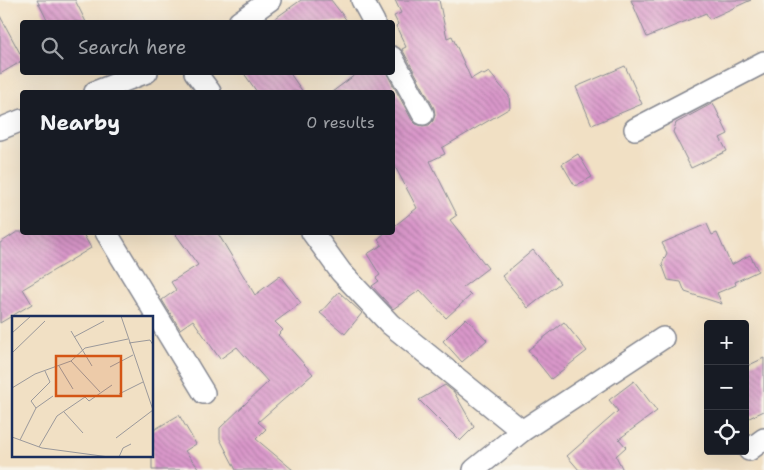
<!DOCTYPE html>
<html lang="en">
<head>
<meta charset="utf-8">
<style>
  body { margin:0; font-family:"Shantell Sans",sans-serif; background:#242831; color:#f1f3f6 }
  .controls { position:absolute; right:15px; bottom:15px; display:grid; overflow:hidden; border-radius:5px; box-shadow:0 5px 20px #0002 }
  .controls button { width:45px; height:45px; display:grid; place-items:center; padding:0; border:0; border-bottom:1px solid #363941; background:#171b24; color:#f1f3f6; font:25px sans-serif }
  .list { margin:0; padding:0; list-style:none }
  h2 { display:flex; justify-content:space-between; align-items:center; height:65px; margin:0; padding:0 20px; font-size:21px }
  h2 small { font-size:16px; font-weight:400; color:#9ea1a6 }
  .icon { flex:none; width:28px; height:28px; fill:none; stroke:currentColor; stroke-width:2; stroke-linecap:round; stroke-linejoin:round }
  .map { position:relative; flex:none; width:764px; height:470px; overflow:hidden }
  .search { position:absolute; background:#171b24; box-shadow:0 5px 20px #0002; left:20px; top:20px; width:375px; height:55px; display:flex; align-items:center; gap:12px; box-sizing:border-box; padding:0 18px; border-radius:5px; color:#9ea1a6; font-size:19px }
  .panel { position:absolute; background:#171b24; box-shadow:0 5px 20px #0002; left:20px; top:90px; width:375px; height:145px; border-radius:5px }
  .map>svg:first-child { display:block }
</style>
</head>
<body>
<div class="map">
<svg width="764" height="470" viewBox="0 0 764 470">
  <defs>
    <pattern id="building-back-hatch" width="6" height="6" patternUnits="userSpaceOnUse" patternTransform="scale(1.25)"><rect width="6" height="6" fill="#da98ca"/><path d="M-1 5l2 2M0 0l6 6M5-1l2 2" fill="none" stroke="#b07ca7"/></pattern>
  </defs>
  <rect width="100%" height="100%" fill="#f7f3e8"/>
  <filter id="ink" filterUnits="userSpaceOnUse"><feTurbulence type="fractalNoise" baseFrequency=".02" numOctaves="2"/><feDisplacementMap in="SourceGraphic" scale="10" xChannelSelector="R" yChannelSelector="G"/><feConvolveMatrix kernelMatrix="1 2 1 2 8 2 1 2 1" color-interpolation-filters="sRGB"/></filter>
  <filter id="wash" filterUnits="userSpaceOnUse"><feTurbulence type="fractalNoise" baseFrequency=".0096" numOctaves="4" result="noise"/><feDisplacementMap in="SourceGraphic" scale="20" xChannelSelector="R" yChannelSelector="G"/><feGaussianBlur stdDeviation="1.12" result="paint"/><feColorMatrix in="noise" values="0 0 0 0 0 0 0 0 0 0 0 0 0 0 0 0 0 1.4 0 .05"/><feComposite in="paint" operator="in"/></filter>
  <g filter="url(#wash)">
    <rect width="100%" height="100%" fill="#f1e0c4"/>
    <g id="blocks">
      <g fill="url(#building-back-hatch)">
        <path d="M37,0H75L86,22H48Z"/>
        <path d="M301,0H331L348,22H270Z"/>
        <path d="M395,0H439L447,38L452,36L471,79L481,73L484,75L489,72L509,96L510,108L442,148L445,154L430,161L456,213L455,214L457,215L450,220L488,268L463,287L471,295L446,318L420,290L393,309L372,286L379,281L376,278L380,275L367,254L382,245L378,239L386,232H392V228L417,208L392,161V92H332L359,72H386L412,120L416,124L423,126L429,125L433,121L435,115L434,108L402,49L406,47L396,26L398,24L394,16L401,13Z"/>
        <path d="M631,0H751L709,19L706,13L647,37Z"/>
        <path d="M0,16L22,57V61L0,74Z"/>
        <path d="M625,66L642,104L592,125L576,87Z"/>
        <path d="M243,72H289L303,92H257Z"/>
        <path d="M713,103L728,134L720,138L727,151L691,168L673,132L676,123Z"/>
        <path d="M578,154L592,177L575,186L562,164Z"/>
        <path d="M707,224L712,235L717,233L731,265L750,255L758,271L735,282L736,285L717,293L722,304L685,292L681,282L668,280L662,264L667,253L662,243Z"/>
        <path d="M17,232H82L91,248L23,289L32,304L0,323V243Z"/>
        <path d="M174,232H217L255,295L280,276L301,303L275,322L283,330L278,335L313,374L258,422L266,429L256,439L293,470H236L220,439V428L268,382L237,347L220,359L193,320L180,329L162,300L176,290L171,282L198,265Z"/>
        <path d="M533,250L560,283L528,308L502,276Z"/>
        <path d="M339,292L362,313L345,334L320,313Z"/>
        <path d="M466,318L487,340L462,362L443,341Z"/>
        <path d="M564,322L587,351L551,379L528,350Z"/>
        <path d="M764,358V411L745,420V367Z"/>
        <path d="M634,381L657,411L619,439L626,447L616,456L623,470H579L567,456L618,411L609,400Z"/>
        <path d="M445,385L454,392L474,427L460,441L419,400Z"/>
        <path d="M179,415L196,444L185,451L200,470H152V431Z"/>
      </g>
    </g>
  </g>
  <g filter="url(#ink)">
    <use href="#blocks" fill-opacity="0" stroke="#868891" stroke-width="1"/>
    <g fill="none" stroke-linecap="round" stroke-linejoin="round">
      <defs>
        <g id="street">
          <path d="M362,0L374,22"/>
          <path d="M239,22L270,0"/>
          <path d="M392,57L423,114"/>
          <path d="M195,72L210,92"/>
          <path d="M95,92L147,72"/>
          <path d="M0,129L22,120"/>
          <path d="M635,129L764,62"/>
          <path d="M106,232L204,393"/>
          <path d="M312,232L341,272L390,324L522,431"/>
          <path d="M749,450L764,439"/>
          <path d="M474,470L522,431L663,338"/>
        </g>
      </defs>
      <use href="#street" stroke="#868891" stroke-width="24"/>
      <use href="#street" stroke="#fff" stroke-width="21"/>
    </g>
  </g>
  <g transform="translate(12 316)">
    <rect width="141" height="141" fill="#f1e0c4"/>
    <path fill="none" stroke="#9b999b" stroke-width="1" d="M109,0L141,94M59,15L80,50M0,17L19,0M62,21L92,5M117,27L138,24L141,29M0,37L33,5M59,45L88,76M47,50L61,73M98,51L121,39M0,72L23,58L59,45L73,32L116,23M107,78L131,66M24,92L41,80M52,96L71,117M0,121L30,132L97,141M104,122L141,94M8,124L24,92L19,85L38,66L33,55M27,131L45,100L73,81L77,85L100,69M107,141L111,132L119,128"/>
    <path fill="#d45514" fill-opacity="0.15" stroke="#d45514" stroke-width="2.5" d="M44,40H109V80H44Z"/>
    <rect width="141" height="141" fill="none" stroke="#1b2f5e" stroke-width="2.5"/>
  </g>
</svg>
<div class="controls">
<button>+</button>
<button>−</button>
<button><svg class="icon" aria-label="locate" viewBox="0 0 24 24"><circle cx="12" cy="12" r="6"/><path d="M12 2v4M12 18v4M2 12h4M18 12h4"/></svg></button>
</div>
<div class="search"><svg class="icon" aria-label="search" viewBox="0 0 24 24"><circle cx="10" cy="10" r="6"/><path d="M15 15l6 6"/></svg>Search here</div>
<section class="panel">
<h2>Nearby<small>0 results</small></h2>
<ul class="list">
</ul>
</section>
</div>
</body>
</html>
